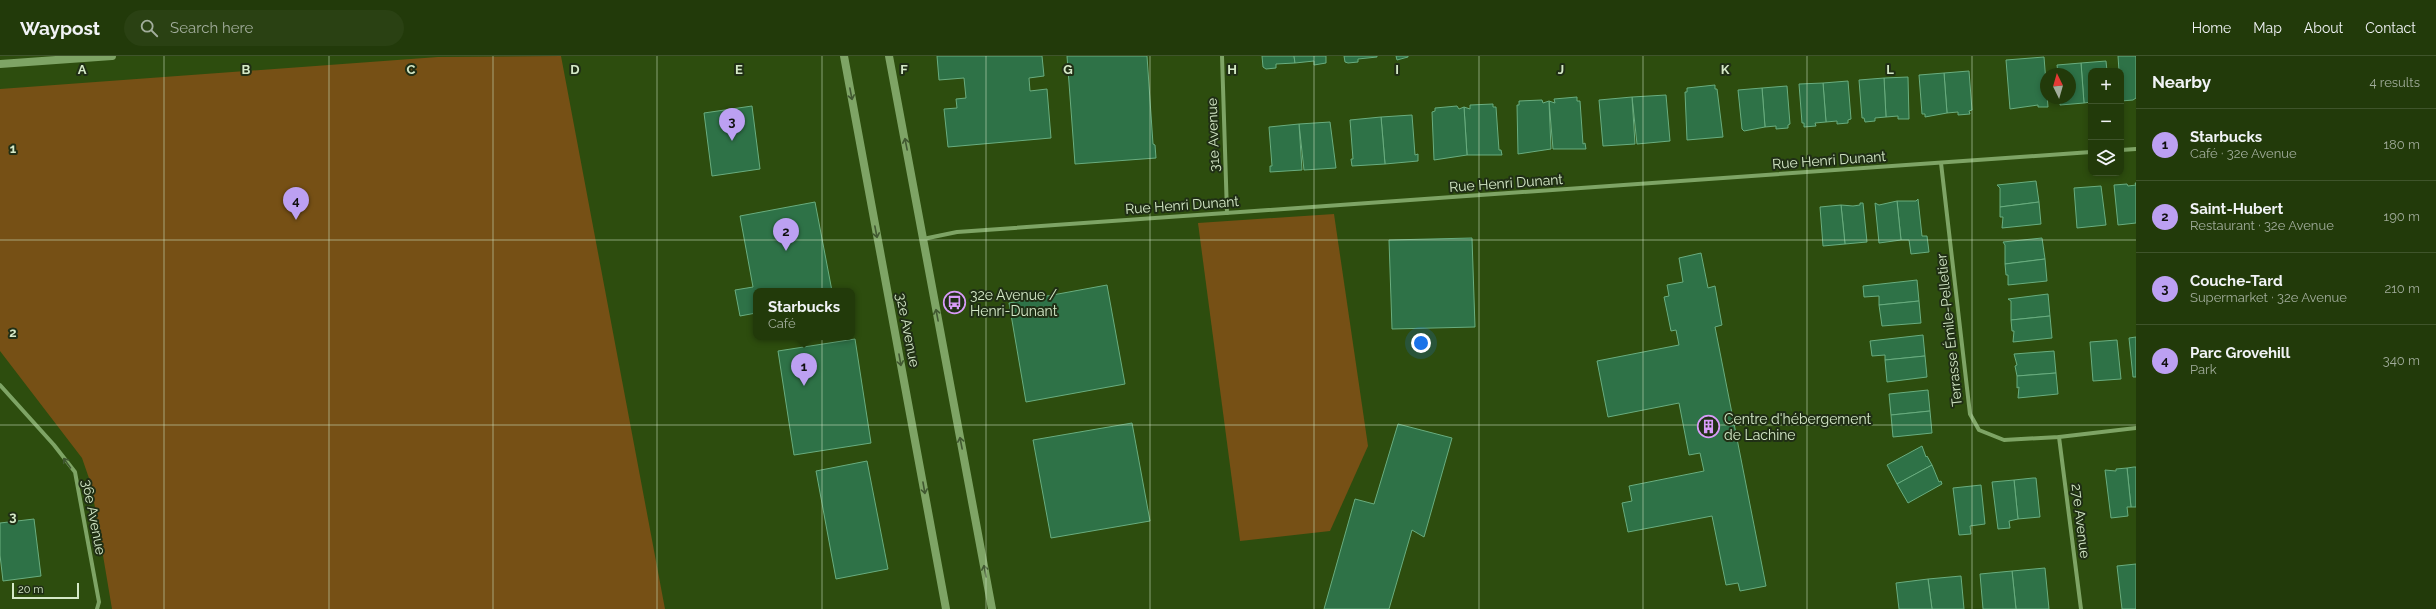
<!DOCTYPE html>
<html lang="en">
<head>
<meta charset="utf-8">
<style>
  body { margin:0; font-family:Raleway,sans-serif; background:#2a4113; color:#f1f3f6 }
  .controls { position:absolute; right:12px; top:12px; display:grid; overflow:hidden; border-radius:8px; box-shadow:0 2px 6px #0003 }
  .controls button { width:36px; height:36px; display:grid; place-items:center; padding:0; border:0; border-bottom:1px solid #3f542b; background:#223a0a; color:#f1f3f6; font:20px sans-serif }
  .compass { position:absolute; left:2040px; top:12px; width:36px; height:36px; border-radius:50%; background:#223a0a; box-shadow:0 2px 6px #0003; rotate:355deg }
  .scale { position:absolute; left:12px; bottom:10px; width:67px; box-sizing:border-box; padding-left:4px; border:2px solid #d5e9c8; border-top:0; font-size:11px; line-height:14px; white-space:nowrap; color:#d5e9c8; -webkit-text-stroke:3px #202f15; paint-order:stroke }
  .you { position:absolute; left:1421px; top:287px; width:14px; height:14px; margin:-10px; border:3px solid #fff; border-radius:50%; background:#1a73e8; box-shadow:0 0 0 6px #1a73e833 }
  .badge { display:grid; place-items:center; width:26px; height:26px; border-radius:50%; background:#bca0f2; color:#111; font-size:13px; font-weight:700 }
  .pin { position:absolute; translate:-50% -33px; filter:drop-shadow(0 1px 2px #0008) }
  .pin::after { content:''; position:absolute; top:21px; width:14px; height:12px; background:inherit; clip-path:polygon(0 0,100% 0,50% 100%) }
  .popup { position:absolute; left:753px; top:232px; width:102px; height:52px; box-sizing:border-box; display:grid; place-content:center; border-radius:8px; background:#223a0a; filter:drop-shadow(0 1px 3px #0005); font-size:13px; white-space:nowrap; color:#a2ad9c }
  .popup b { font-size:15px; color:#f1f3f6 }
  .popup::after { content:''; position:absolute; left:50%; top:100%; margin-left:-8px; border:8px solid transparent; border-top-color:#223a0a }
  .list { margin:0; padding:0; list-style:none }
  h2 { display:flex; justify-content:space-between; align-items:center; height:52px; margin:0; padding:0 16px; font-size:17px }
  h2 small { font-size:13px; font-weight:400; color:#a2ad9c }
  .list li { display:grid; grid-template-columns:26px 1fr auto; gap:12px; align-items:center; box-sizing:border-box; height:72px; padding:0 16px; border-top:1px solid #3f542b }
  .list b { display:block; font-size:15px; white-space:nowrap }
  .list p { margin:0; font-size:13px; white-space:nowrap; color:#a2ad9c }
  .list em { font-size:13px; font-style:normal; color:#a2ad9c }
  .icon { flex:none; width:22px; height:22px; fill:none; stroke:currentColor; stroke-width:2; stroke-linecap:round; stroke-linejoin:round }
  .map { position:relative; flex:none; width:2136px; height:553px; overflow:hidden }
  header { display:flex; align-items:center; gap:24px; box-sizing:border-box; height:56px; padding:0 20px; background:#223a0a; border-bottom:1px solid #3f542b }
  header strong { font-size:19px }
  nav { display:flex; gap:22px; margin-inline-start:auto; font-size:14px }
  .search { width:280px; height:36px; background:#2a4113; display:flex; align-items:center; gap:10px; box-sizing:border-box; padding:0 14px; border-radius:22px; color:#a2ad9c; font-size:15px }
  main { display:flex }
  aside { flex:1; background:#223a0a }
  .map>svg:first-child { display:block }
</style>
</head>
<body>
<header>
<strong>Waypost</strong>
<div class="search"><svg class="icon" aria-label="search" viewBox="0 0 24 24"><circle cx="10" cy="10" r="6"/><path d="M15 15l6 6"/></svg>Search here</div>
<nav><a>Home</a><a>Map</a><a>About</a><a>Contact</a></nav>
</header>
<main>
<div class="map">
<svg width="2136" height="553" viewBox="0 0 2136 553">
  <rect width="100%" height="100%" fill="#2d4d0e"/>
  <g fill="#765015">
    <path d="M561,0L665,553H112L91,428L82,402L0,295V33L438,1Z"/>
    <path d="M1334,158L1368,390L1330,475L1240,485L1198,167Z"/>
  </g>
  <g fill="#2e7247" stroke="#69ad7f">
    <path d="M937,0H1042L1044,20L1029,22L1030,35L1047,33L1051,82L948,91L944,53L957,52L956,43L966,42L964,22L939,24Z"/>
    <path d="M1067,0H1147L1153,88L1155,89L1156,102L1075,108Z"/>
    <path d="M1262,0H1294L1295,7L1276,8V12L1266,13L1263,11Z"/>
    <path d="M1294,0H1326V7L1314,9V5L1295,7Z"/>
    <path d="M1344,0H1377V1L1358,3V6L1348,7L1345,6Z"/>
    <path d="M1396,0H1408V1L1397,4Z"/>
    <path d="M2118,0H2136V42L2133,44L2121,45V15H2119Z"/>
    <path d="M2044,1L2048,51H2038V49L2010,53L2006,4Z"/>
    <path d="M2106,5L2107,15H2091V46L2084,47L2081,7Z"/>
    <path d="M2081,7L2084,47L2060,49V42H2070V18H2058L2057,9Z"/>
    <path d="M1969,15L1972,54L1969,55L1970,58L1958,59V56L1947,57L1944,17Z"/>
    <path d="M1944,17L1947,57L1925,61V58H1922L1919,19Z"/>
    <path d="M1908,21L1909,63H1898V60L1886,61L1884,22Z"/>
    <path d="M1884,22L1886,61L1875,62V65L1865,66L1864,62H1862L1859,24Z"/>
    <path d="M1848,25L1851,63L1848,64V67L1837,68V65L1826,66L1823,27Z"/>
    <path d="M1823,27L1826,66L1815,67L1816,70L1804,71V67H1802L1799,28Z"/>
    <path d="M1715,29V33H1717L1723,81L1687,84L1685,36H1687V32Z"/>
    <path d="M1787,30L1790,68L1788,69V72L1776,73V70L1765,71L1762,32Z"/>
    <path d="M1762,32L1765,71L1744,75L1742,73L1738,34Z"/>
    <path d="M1666,39L1670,85L1637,88L1632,41Z"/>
    <path d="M1577,41V45H1580L1583,88L1585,87L1586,93H1553L1549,45L1555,47L1554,43Z"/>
    <path d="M1632,41L1635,88L1603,90L1599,44Z"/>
    <path d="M1542,44L1543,47L1549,45L1551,93L1518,98L1517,49H1519V45Z"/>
    <path d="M1493,48V51H1496L1499,94H1501L1502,99H1467L1464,51L1470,53V49Z"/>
    <path d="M752,50L760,113L712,120L704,57Z"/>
    <path d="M1457,50L1459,53L1464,51L1467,99L1434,104L1432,56L1435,55V52Z"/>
    <path d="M1412,59L1415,99L1418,98V105L1385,108L1381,61Z"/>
    <path d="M1381,61L1385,108L1352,110L1351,103H1353L1350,64Z"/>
    <path d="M1330,66L1336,112L1304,114L1299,68Z"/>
    <path d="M1299,68L1302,114L1270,116V110H1272L1269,71Z"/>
    <path d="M2036,125L2039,146L2000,151V132L1997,129Z"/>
    <path d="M2135,127H2136V167L2118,169L2114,129L2127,128L2128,130L2136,129Z"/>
    <path d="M2101,130L2106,169L2077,172L2074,132Z"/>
    <path d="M1918,143L1922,180H1927L1929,196L1911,198L1909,184H1901L1897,145H1916Z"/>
    <path d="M1897,145L1901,184L1879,187L1875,147L1879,149Z"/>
    <path d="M815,146L832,235H756V257L740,260L735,234L753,231L740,160Z"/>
    <path d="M2039,146L2041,168L2002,172L2003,161H2000V151Z"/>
    <path d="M1860,147H1863L1867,186L1845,188L1841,149L1853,150L1860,149Z"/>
    <path d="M1841,149L1845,188L1823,190L1820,151Z"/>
    <path d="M1472,182L1475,271L1392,273L1389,184Z"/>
    <path d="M2042,182L2045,203L2005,208V189L2003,186Z"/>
    <path d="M1701,197L1708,232L1715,230L1722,269L1715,271L1766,530L1740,535L1738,527L1726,529L1712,460L1628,476L1622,447L1632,445L1629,430L1704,415L1700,397L1689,399L1679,347L1608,361L1597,305L1679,289L1676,274L1671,275L1664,241L1669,240L1667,229L1683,226L1679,202Z"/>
    <path d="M2045,203L2047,225L2008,229V219H2006L2005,208Z"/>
    <path d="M1917,224L1919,245L1879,249V240L1864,241L1863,230Z"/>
    <path d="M1107,229L1125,328L1026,346L1009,247Z"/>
    <path d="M2048,238L2050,260L2011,264V245L2008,243Z"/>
    <path d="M1919,245L1921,267L1882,270L1879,249Z"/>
    <path d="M2050,260L2052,282L2013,286L2014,275H2012L2011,264Z"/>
    <path d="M1923,279L1925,300L1885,304V299L1872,300L1870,285Z"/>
    <path d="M2136,281V321H2133L2129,282Z"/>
    <path d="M855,283L871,387L794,399L778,295Z"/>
    <path d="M2117,284L2121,323L2093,325L2090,286Z"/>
    <path d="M2054,295L2056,317L2017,320L2015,310L2017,309L2014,298Z"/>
    <path d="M1925,300L1927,321L1887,326L1885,304Z"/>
    <path d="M2056,317L2058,338L2018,342L2019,331L2017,332V320Z"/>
    <path d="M1928,334L1930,355L1891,359L1889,338Z"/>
    <path d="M1930,355L1932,377L1893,381L1891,359Z"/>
    <path d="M1132,367L1150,465L1051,482L1033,384Z"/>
    <path d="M1398,368L1452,382L1424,481L1412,474L1389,553H1324L1355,443L1374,448Z"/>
    <path d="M1922,390L1926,401L1927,400L1932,409L1897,428L1887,409Z"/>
    <path d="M867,405L888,513L836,523L816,415Z"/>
    <path d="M1932,409L1939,426L1941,425L1942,428L1908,447L1897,428Z"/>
    <path d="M2134,411H2136V451H2131L2127,412Z"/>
    <path d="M2127,412L2131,451H2127L2128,460L2111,462L2105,414L2116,415V413Z"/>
    <path d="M2033,422H2036L2040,461L2018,463L2014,424Z"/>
    <path d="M2014,424L2018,463L2009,465L2010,472L1998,473L1992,426Z"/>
    <path d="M1981,429L1985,468L1970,470L1971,478L1959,479L1953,432Z"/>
    <path d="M34,463L41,520L3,525L0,499V467Z"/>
    <path d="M2136,508V553H2122L2117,510Z"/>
    <path d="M2045,512L2049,553H2016L2012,515Z"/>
    <path d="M2012,515L2016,553H1983L1980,518Z"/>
    <path d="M1961,520L1964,553H1932L1928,523Z"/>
    <path d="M1928,523L1932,553H1899L1896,527Z"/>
  </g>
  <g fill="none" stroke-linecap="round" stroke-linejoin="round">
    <g stroke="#7ea465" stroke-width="4">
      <path d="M1222,0L1227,157"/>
      <path d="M2121,94L2136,93"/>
      <path d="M1941,107L1970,358L1979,374L2004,384L2059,381L2136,372"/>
      <path d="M923,183L957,176L2091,96"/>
      <path d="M0,329L54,389L75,416L99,546L97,553"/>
      <path d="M2059,381L2081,553"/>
    </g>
    <g stroke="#7ea465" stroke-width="8">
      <path d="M844,0L946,553"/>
      <path d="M889,0L992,553"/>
      <path d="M0,8L112,0"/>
    </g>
  </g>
  <defs><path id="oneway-shaft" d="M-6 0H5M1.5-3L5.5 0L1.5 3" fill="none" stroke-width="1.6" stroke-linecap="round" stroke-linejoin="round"/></defs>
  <g stroke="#415831">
    <use href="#oneway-shaft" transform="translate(851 38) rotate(79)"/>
    <use href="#oneway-shaft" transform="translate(906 88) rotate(-101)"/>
    <use href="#oneway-shaft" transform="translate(876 176) rotate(79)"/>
    <use href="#oneway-shaft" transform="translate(937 259) rotate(-101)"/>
    <use href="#oneway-shaft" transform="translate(900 304) rotate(80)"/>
    <use href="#oneway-shaft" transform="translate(961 387) rotate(-101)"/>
    <use href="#oneway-shaft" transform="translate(67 407) rotate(-126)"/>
    <use href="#oneway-shaft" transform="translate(924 432) rotate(80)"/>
    <use href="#oneway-shaft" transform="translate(985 515) rotate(-101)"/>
  </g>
  <path fill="none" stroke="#d5e9c8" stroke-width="1" stroke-opacity="0.55" d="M164,0V553M329,0V553M493,0V553M657,0V553M822,0V553M986,0V553M1150,0V553M1314,0V553M1479,0V553M1643,0V553M1807,0V553M1972,0V553M0,184H2136M0,369H2136"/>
  <defs>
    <symbol id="bus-ring" viewBox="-11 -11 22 22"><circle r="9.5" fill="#202f15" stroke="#d89bf8" stroke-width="1.5"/><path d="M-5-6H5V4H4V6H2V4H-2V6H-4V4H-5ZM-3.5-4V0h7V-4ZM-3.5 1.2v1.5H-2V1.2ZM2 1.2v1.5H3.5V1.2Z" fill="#d89bf8"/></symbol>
    <symbol id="building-ring" viewBox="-11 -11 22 22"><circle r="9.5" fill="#202f15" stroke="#d89bf8" stroke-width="1.5"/><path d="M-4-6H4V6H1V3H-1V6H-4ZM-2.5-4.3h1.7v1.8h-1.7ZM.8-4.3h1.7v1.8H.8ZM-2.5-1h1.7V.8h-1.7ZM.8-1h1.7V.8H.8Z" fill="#d89bf8"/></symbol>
  </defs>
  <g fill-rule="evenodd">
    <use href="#bus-ring" x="942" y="234" width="25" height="25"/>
    <use href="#building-ring" x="1696" y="358" width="25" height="25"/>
  </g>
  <g text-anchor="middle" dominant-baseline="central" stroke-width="4" stroke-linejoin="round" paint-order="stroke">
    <g font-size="14" fill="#d5e9c8" stroke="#202f15">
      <text transform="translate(1213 79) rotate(-92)">31e Avenue</text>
      <text transform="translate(1829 104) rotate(-4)">Rue Henri Dunant</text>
      <text transform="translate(1506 127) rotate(-4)">Rue Henri Dunant</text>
      <text transform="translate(1182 149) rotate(-4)">Rue Henri Dunant</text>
      <text transform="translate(908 274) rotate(79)">32e Avenue</text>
      <text transform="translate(1949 274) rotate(-96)">Terrasse Émile-Pelletier</text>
      <text transform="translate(94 461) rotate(79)">36e Avenue</text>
      <text transform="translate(2081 465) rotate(83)">27e Avenue</text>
    </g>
    <g font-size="14" fill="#d5e9c8" stroke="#202f15" text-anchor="start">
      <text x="970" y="239">32e Avenue /<tspan x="970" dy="16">Henri-Dunant</tspan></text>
      <text x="1724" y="363">Centre d'hébergement<tspan x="1724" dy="16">de Lachine</tspan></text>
    </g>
  </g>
  <g font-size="13" text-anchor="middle" font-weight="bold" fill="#d5e9c8" stroke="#202f15" stroke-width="4" stroke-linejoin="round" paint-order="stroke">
    <text x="82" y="18">A</text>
    <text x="246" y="18">B</text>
    <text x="411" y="18">C</text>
    <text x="575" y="18">D</text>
    <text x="739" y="18">E</text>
    <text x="904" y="18">F</text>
    <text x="1068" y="18">G</text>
    <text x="1232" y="18">H</text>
    <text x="1397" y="18">I</text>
    <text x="1561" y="18">J</text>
    <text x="1725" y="18">K</text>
    <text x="1890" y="18">L</text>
    <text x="13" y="97">1</text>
    <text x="13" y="281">2</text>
    <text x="13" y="465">3</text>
  </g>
</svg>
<div class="controls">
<button>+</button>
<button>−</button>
<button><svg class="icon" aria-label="layers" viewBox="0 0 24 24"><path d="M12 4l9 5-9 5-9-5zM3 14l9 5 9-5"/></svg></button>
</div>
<svg class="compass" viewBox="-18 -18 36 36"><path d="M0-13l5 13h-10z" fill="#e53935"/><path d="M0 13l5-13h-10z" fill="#a2ad9c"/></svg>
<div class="scale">20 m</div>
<div class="you"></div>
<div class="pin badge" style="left:804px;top:330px">1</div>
<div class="popup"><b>Starbucks</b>Café</div>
<div class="pin badge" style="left:786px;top:195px">2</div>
<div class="pin badge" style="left:732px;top:85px">3</div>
<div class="pin badge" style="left:296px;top:164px">4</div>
</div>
<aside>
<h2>Nearby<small>4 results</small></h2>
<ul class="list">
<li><span class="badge">1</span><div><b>Starbucks</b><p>Café · 32e Avenue</p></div><em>180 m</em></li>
<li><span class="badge">2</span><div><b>Saint-Hubert</b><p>Restaurant · 32e Avenue</p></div><em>190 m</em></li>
<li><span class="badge">3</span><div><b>Couche-Tard</b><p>Supermarket · 32e Avenue</p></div><em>210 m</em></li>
<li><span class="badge">4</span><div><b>Parc Grovehill</b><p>Park</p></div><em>340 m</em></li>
</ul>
</aside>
</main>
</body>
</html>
